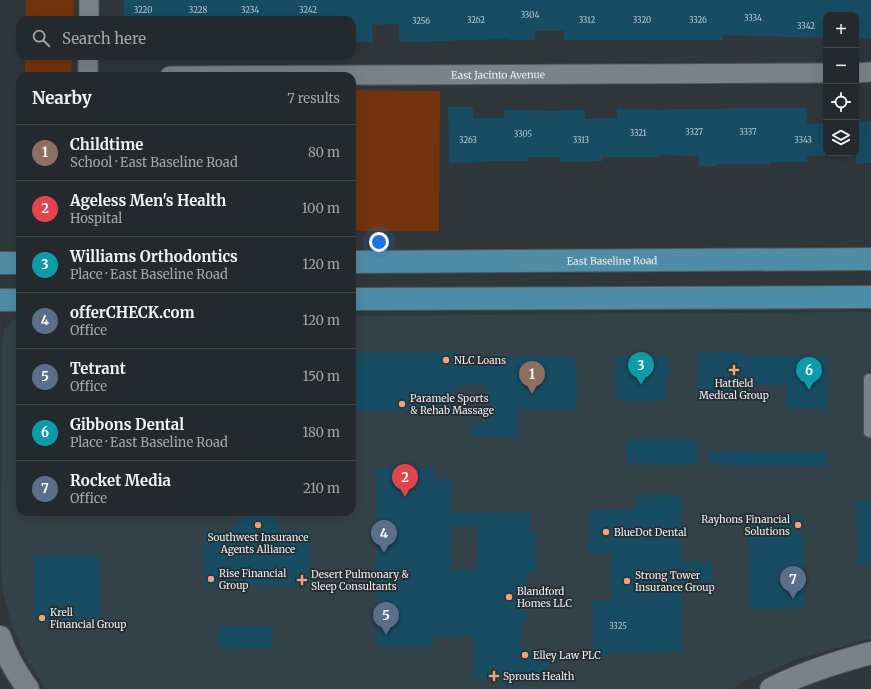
<!DOCTYPE html>
<html lang="en">
<head>
<meta charset="utf-8">
<style>
  body { margin:0; font-family:Merriweather,serif; background:#2b3134; color:#f1f3f6 }
  .controls { position:absolute; right:12px; top:12px; display:grid; overflow:hidden; border-radius:8px; box-shadow:0 4px 16px #0002 }
  .controls button { width:36px; height:36px; display:grid; place-items:center; padding:0; border:0; border-bottom:1px solid #404548; background:#23292c; color:#f1f3f6; font:20px sans-serif }
  .you { position:absolute; left:379px; top:242px; width:14px; height:14px; margin:-10px; border:3px solid #fff; border-radius:50%; background:#1a73e8; box-shadow:0 0 0 6px #1a73e833 }
  .badge { display:grid; place-items:center; width:26px; height:26px; border-radius:50%; background:#95b2f1; color:#fff; font-size:13px; font-weight:700 }
  .pin { position:absolute; translate:-50% -33px; filter:drop-shadow(0 1px 2px #0008) }
  .pin::after { content:''; position:absolute; top:21px; width:14px; height:12px; background:inherit; clip-path:polygon(0 0,100% 0,50% 100%) }
  .list { margin:0; padding:0; list-style:none }
  h2 { display:flex; justify-content:space-between; align-items:center; height:52px; margin:0; padding:0 16px; font-size:17px }
  h2 small { font-size:13px; font-weight:400; color:#a3a6a9 }
  .list li { display:grid; grid-template-columns:26px 1fr auto; gap:12px; align-items:center; box-sizing:border-box; height:56px; padding:0 16px; border-top:1px solid #404548 }
  .list b { display:block; font-size:15px; white-space:nowrap }
  .list p { margin:0; font-size:13px; white-space:nowrap; color:#a3a6a9 }
  .list em { font-size:13px; font-style:normal; color:#a3a6a9 }
  .icon { flex:none; width:22px; height:22px; fill:none; stroke:currentColor; stroke-width:2; stroke-linecap:round; stroke-linejoin:round }
  .map { position:relative; flex:none; width:871px; height:689px; overflow:hidden }
  .search { position:absolute; background:#23292c; box-shadow:0 4px 16px #0002; left:16px; top:16px; width:340px; height:44px; display:flex; align-items:center; gap:10px; box-sizing:border-box; padding:0 14px; border-radius:12px; color:#a3a6a9; font-size:15px }
  .panel { position:absolute; background:#23292c; box-shadow:0 4px 16px #0002; left:16px; top:72px; width:340px; height:444px; border-radius:12px }
  .map>svg:first-child { display:block }
</style>
</head>
<body>
<div class="map">
<svg width="871" height="689" viewBox="0 0 871 689">
  <rect width="100%" height="100%" fill="#2f373b"/>
  <path fill="#334248" d="M871,312V638L798,659L743,682L732,689H46L29,664L13,629L3,593L1,565L2,346L4,330L13,320L20,319V512H352V316Z"/>
  <g fill="#72330d">
    <rect x="26" y="0" width="48" height="20"/>
    <path d="M25,56H72L71,69L74,76H25Z"/>
    <path d="M352,90L440,91L439,231H352Z"/>
  </g>
  <g fill="#184c62" fill-rule="evenodd">
    <path d="M124,0H871V38H856V15H826V38L722,35V40H564V31H535V40H508V39L443,41L399,42V24L372,25L373,42H352V20H124Z"/>
    <path d="M448,107H473V118H504V110L559,111V110H585V119L617,118V109L670,110V109H726V108H807V124L825,123L826,156H807V162H770V164H717V166H699V156L659,155V157H603V161L560,162V157H528V161H487V162L449,163Z"/>
    <path d="M871,121V163L856,164V122Z"/>
    <path d="M455,352V365H485V356L575,357V373H577V410L518,409V438L471,437V423H487V385H455V410L352,411V353Z"/>
    <path d="M697,352H744V356H827L828,408L786,409V385H748V396H697Z"/>
    <path d="M669,356V375H666V401H619L615,394V357Z"/>
    <path d="M626,439H697V464L626,463Z"/>
    <path d="M710,451L827,452V466L710,465Z"/>
    <path d="M376,468H434V479H451V513L530,512V531H536L535,573H527V621H522L521,650L548,649V682L498,683V680L473,679V637H434V646H377ZM451,526H478V569L451,570Z"/>
    <path d="M636,495H681V562H712V582H681L682,652L610,653V656H593V600H611V553L589,554V510H636Z"/>
    <path d="M871,500V563L858,564L856,501Z"/>
    <path d="M238,516H274L275,527L282,526V531H310V586L204,587V531H231V526H238Z"/>
    <path d="M749,516H803L804,607L749,608Z"/>
    <path d="M34,556H99L100,622L34,623Z"/>
    <path d="M218,626H272V648L218,647Z"/>
  </g>
  <g fill="none" stroke-linecap="round" stroke-linejoin="round">
    <defs>
      <path id="lane" d="M869,432V379H871"/>
      <g id="street">
        <path d="M89,20V0"/>
        <path d="M856,73L871,72"/>
        <path d="M88,76V56"/>
        <path id="s1" d="M170,76L826,73"/>
      </g>
      <g id="secondary">
        <path d="M0,637C6,656 16,672 28,689"/>
        <path d="M771,689C802,673 837,662 871,653"/>
      </g>
      <g id="primary">
        <path id="s2" d="M352,262L871,259"/>
        <path d="M0,263H20"/>
        <path d="M352,299L871,297"/>
        <path d="M0,300H20"/>
      </g>
    </defs>
    <use href="#lane" stroke="#4e5558" stroke-width="12"/>
    <use href="#street" stroke="#4e5558" stroke-width="21"/>
    <use href="#secondary" stroke="#4e5558" stroke-width="24"/>
    <use href="#primary" stroke="#4e5558" stroke-width="24"/>
    <use href="#lane" stroke="#798286" stroke-width="10"/>
    <use href="#street" stroke="#798286" stroke-width="19"/>
    <use href="#secondary" stroke="#798286" stroke-width="22"/>
    <use href="#primary" stroke="#4f8da6" stroke-width="22"/>
  </g>
  <g fill="#f1a27b" stroke="#252d31" stroke-width="1.5">
    <circle cx="446" cy="360" r="4"/>
    <path d="M732 364h4v4h4v4h-4v4h-4v-4h-4v-4h4z"/>
    <circle cx="402" cy="404" r="4"/>
    <circle cx="258" cy="525" r="4"/>
    <circle cx="798" cy="525" r="4"/>
    <circle cx="606" cy="532" r="4"/>
    <circle cx="211" cy="579" r="4"/>
    <path d="M300 574h4v4h4v4h-4v4h-4v-4h-4v-4h4z"/>
    <circle cx="627" cy="581" r="4"/>
    <circle cx="509" cy="597" r="4"/>
    <circle cx="42" cy="618" r="4"/>
    <circle cx="525" cy="655" r="4"/>
    <path d="M492 670h4v4h4v4h-4v4h-4v-4h-4v-4h4z"/>
  </g>
  <g text-anchor="middle" dominant-baseline="central" stroke-width="3.5" stroke-linejoin="round" paint-order="stroke">
    <g font-size="8" fill="#b6c6ce">
      <text x="143" y="10">3220</text>
      <text x="198" y="10">3228</text>
      <text x="250" y="10">3234</text>
      <text x="308" y="10">3242</text>
      <text x="530" y="15">3304</text>
      <text x="753" y="18">3334</text>
      <text x="476" y="20">3262</text>
      <text x="587" y="20">3312</text>
      <text x="642" y="20">3320</text>
      <text x="698" y="20">3326</text>
      <text x="421" y="21">3256</text>
      <text x="806" y="26">3342</text>
      <text x="694" y="132">3327</text>
      <text x="748" y="132">3337</text>
      <text x="638" y="133">3321</text>
      <text x="523" y="134">3305</text>
      <text x="468" y="140">3263</text>
      <text x="581" y="140">3313</text>
      <text x="803" y="140">3343</text>
      <text x="618" y="626">3325</text>
    </g>
    <g font-size="10" fill="#eaeff2" stroke="#252d31">
      <text stroke="none"><textPath href="#s1" startOffset="328">East Jacinto Avenue</textPath></text>
      <text stroke="none"><textPath href="#s2" startOffset="260">East Baseline Road</textPath></text>
    </g>
    <g font-size="10" fill="#eaeff2" stroke="#252d31" text-anchor="start">
      <text x="454" y="360">NLC Loans</text>
      <text x="734" y="383" text-anchor="middle">Hatfield<tspan x="734" dy="12">Medical Group</tspan></text>
      <text x="410" y="398">Paramele Sports<tspan x="410" dy="12">&amp; Rehab Massage</tspan></text>
      <text x="790" y="519" text-anchor="end">Rayhons Financial<tspan x="790" dy="12">Solutions</tspan></text>
      <text x="614" y="532">BlueDot Dental</text>
      <text x="258" y="537" text-anchor="middle">Southwest Insurance<tspan x="258" dy="12">Agents Alliance</tspan></text>
      <text x="219" y="573">Rise Financial<tspan x="219" dy="12">Group</tspan></text>
      <text x="311" y="574">Desert Pulmonary &amp;<tspan x="311" dy="12">Sleep Consultants</tspan></text>
      <text x="635" y="575">Strong Tower<tspan x="635" dy="12">Insurance Group</tspan></text>
      <text x="517" y="591">Blandford<tspan x="517" dy="12">Homes LLC</tspan></text>
      <text x="50" y="612">Krell<tspan x="50" dy="12">Financial Group</tspan></text>
      <text x="533" y="655">Elley Law PLC</text>
      <text x="503" y="676">Sprouts Health</text>
    </g>
  </g>
</svg>
<div class="controls">
<button>+</button>
<button>−</button>
<button><svg class="icon" aria-label="locate" viewBox="0 0 24 24"><circle cx="12" cy="12" r="6"/><path d="M12 2v4M12 18v4M2 12h4M18 12h4"/></svg></button>
<button><svg class="icon" aria-label="layers" viewBox="0 0 24 24"><path d="M12 4l9 5-9 5-9-5zM3 14l9 5 9-5"/></svg></button>
</div>
<div class="you"></div>
<div class="pin badge" style="left:532px;top:394px;background:#8d6e63">1</div>
<div class="pin badge" style="left:405px;top:497px;background:#e0444e">2</div>
<div class="pin badge" style="left:641px;top:385px;background:#0f9aa8">3</div>
<div class="pin badge" style="left:384px;top:553px;background:#5c6f8a">4</div>
<div class="pin badge" style="left:386px;top:635px;background:#5c6f8a">5</div>
<div class="pin badge" style="left:809px;top:390px;background:#0f9aa8">6</div>
<div class="pin badge" style="left:793px;top:599px;background:#5c6f8a">7</div>
<div class="search"><svg class="icon" aria-label="search" viewBox="0 0 24 24"><circle cx="10" cy="10" r="6"/><path d="M15 15l6 6"/></svg>Search here</div>
<section class="panel">
<h2>Nearby<small>7 results</small></h2>
<ul class="list">
<li><span class="badge" style="background:#8d6e63">1</span><div><b>Childtime</b><p>School · East Baseline Road</p></div><em>80 m</em></li>
<li><span class="badge" style="background:#e0444e">2</span><div><b>Ageless Men's Health</b><p>Hospital</p></div><em>100 m</em></li>
<li><span class="badge" style="background:#0f9aa8">3</span><div><b>Williams Orthodontics</b><p>Place · East Baseline Road</p></div><em>120 m</em></li>
<li><span class="badge" style="background:#5c6f8a">4</span><div><b>offerCHECK.com</b><p>Office</p></div><em>120 m</em></li>
<li><span class="badge" style="background:#5c6f8a">5</span><div><b>Tetrant</b><p>Office</p></div><em>150 m</em></li>
<li><span class="badge" style="background:#0f9aa8">6</span><div><b>Gibbons Dental</b><p>Place · East Baseline Road</p></div><em>180 m</em></li>
<li><span class="badge" style="background:#5c6f8a">7</span><div><b>Rocket Media</b><p>Office</p></div><em>210 m</em></li>
</ul>
</section>
</div>
</body>
</html>
